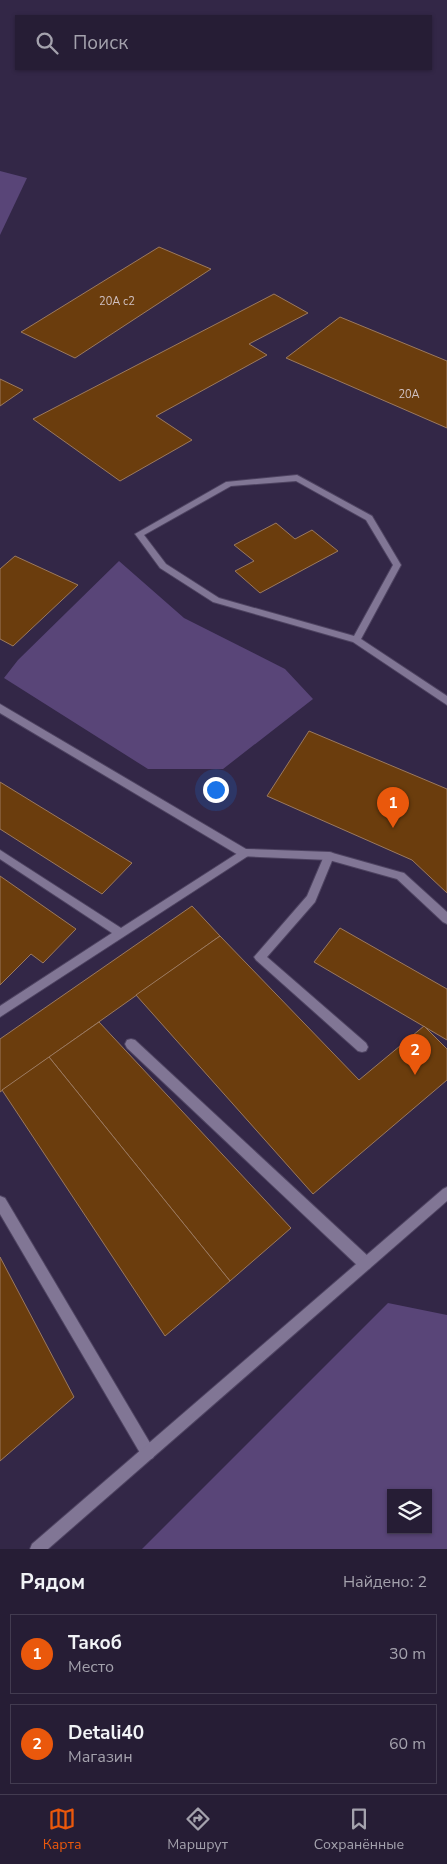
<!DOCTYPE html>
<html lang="ru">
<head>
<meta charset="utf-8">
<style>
  body { margin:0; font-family:"Nunito Sans",sans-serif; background:#322a41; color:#f1f3f6 }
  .controls { position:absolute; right:15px; bottom:15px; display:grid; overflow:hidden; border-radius:0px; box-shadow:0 1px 4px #0004 }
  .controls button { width:45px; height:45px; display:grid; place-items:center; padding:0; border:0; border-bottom:1px solid #423b50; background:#261d35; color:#f1f3f6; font:25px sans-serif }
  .you { position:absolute; left:215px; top:789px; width:18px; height:18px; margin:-12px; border:4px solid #fff; border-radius:50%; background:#1a73e8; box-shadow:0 0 0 8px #1a73e833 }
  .badge { display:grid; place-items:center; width:32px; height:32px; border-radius:50%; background:#ea580c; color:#fff; font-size:16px; font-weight:700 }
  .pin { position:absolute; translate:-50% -41px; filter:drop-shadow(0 1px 2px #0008) }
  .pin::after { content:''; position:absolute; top:26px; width:18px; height:15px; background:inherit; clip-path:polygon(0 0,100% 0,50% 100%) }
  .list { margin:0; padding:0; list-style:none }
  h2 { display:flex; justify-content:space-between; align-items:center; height:65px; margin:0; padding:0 20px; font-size:21px }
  h2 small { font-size:16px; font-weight:400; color:#a4a2ad }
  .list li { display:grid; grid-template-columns:32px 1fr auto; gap:15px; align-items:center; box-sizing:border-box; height:80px; margin:0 10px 10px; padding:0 10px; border:1px solid #423b50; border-radius:0px }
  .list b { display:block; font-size:19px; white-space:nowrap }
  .list p { margin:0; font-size:16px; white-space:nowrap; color:#a4a2ad }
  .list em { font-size:16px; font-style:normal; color:#a4a2ad }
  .icon { flex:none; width:28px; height:28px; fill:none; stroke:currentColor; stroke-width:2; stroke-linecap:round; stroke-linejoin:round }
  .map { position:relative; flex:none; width:447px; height:1549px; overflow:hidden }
  .search { position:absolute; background:#261d35; box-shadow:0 1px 4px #0004; left:15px; right:15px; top:15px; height:55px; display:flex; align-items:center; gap:12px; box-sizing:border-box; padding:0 18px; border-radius:0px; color:#a4a2ad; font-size:19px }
  .sheet { height:245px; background:#261d35 }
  nav { display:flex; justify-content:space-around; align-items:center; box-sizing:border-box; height:70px; border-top:1px solid #423b50; background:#261d35; font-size:14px; color:#a4a2ad }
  nav a { display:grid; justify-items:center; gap:2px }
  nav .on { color:#ea580c }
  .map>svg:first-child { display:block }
</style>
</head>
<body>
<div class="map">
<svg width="447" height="1549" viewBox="0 0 447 1549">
  <rect width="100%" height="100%" fill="#332747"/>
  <g fill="#594578" fill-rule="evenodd">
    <path d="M0,171L27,178L0,235Z"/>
    <path d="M119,561L184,618L285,669L313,699L223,769H148L4,678L18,660Z"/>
    <path d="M388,1303L447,1315V1549H142ZM391,1493H428V1530H391Z"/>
  </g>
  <g fill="#6b3d0d" stroke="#9b795e">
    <path d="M159,247L211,269L75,358L21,332Z"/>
    <path d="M274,294L308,313L249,344L267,355L156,416L192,440L120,481L33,419Z"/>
    <path d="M340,317L447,361V428L286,358Z"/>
    <path d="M0,379L23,390L0,406Z"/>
    <path d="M276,523L295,539L312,530L338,551L260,593L235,571L254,561L234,545Z"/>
    <path d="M15,556L78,585L13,646L0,639V569Z"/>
    <path d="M309,731L447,789V893L412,860L267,796Z"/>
    <path d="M0,782L132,863L102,894L0,829Z"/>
    <path d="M0,876L76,929L43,963L31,954L0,985Z"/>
    <path d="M192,906L220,936L0,1092V1039Z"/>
    <path d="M340,928L447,989V1040L314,962Z"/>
    <path d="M220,936L359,1080L424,1026L447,1049V1080L313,1194L136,995Z"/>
    <path d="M99,1022L291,1228L230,1281L49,1057Z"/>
    <path d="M49,1057L230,1281L165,1336L2,1090Z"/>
    <path d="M0,1257L74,1397L0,1461Z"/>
  </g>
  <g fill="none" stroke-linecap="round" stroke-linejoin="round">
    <defs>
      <g id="lane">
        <path d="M297,475L372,516L401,565L361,639L447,696V705L353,642L213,602L160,568L135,534L226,482ZM296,481L366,520L393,565L354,636L219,598L166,564L144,535L231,486Z"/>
        <path d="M244,849L248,850L249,853L248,856L0,1017V1006L112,933L0,859V850L121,928Z"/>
        <path d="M329,852L333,853L334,856L315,902L267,957L366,1043L368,1047L366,1051L362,1052L358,1051L256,960L254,957L307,896L324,856L325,853Z"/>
        <path d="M131,1039L135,1040L370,1258L372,1263L370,1268L365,1270L360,1268L127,1048L125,1044L127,1040Z"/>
        <path d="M0,1196L5,1198L153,1448L155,1453L153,1458L148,1460L143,1458L0,1214Z"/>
      </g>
      <g id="street">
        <path d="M0,704L246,849L329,852L400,872L404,873L447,912V924L443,922L397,879L329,860L240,856L0,713Z"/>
        <path d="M447,1187V1201L48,1549H30L32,1544L443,1189Z"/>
      </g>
    </defs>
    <use href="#lane" stroke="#4e4361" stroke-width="2"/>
    <use href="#street" stroke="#4e4361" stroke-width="2"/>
    <use href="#lane" fill="#817695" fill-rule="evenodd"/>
    <use href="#street" fill="#817695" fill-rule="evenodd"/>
  </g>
  <g text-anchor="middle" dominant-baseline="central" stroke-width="5" stroke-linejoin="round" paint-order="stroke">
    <g font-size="11" fill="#d0c1c2">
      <text x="117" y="301">20А с2</text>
      <text x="409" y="394">20А</text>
    </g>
  </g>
</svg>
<div class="controls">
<button><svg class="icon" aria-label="layers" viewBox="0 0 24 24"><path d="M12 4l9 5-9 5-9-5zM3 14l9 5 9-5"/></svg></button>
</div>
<div class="you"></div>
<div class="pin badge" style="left:393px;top:828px">1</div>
<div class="pin badge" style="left:415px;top:1075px">2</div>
<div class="search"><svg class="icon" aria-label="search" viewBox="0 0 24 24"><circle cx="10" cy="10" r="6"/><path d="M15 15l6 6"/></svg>Поиск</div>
</div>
<section class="sheet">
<h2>Рядом<small>Найдено: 2</small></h2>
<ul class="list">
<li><span class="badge">1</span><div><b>Такоб</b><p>Место</p></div><em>30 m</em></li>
<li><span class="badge">2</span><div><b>Detali40</b><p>Магазин</p></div><em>60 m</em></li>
</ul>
</section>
<nav>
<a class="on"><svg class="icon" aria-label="map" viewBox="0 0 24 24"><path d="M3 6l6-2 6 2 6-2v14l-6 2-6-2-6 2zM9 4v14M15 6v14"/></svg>Карта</a>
<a><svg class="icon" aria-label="directions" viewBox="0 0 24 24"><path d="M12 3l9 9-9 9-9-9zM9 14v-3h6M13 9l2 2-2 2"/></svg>Маршрут</a>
<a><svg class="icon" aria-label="saved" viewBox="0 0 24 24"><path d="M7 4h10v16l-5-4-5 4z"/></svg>Сохранённые</a>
</nav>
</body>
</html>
